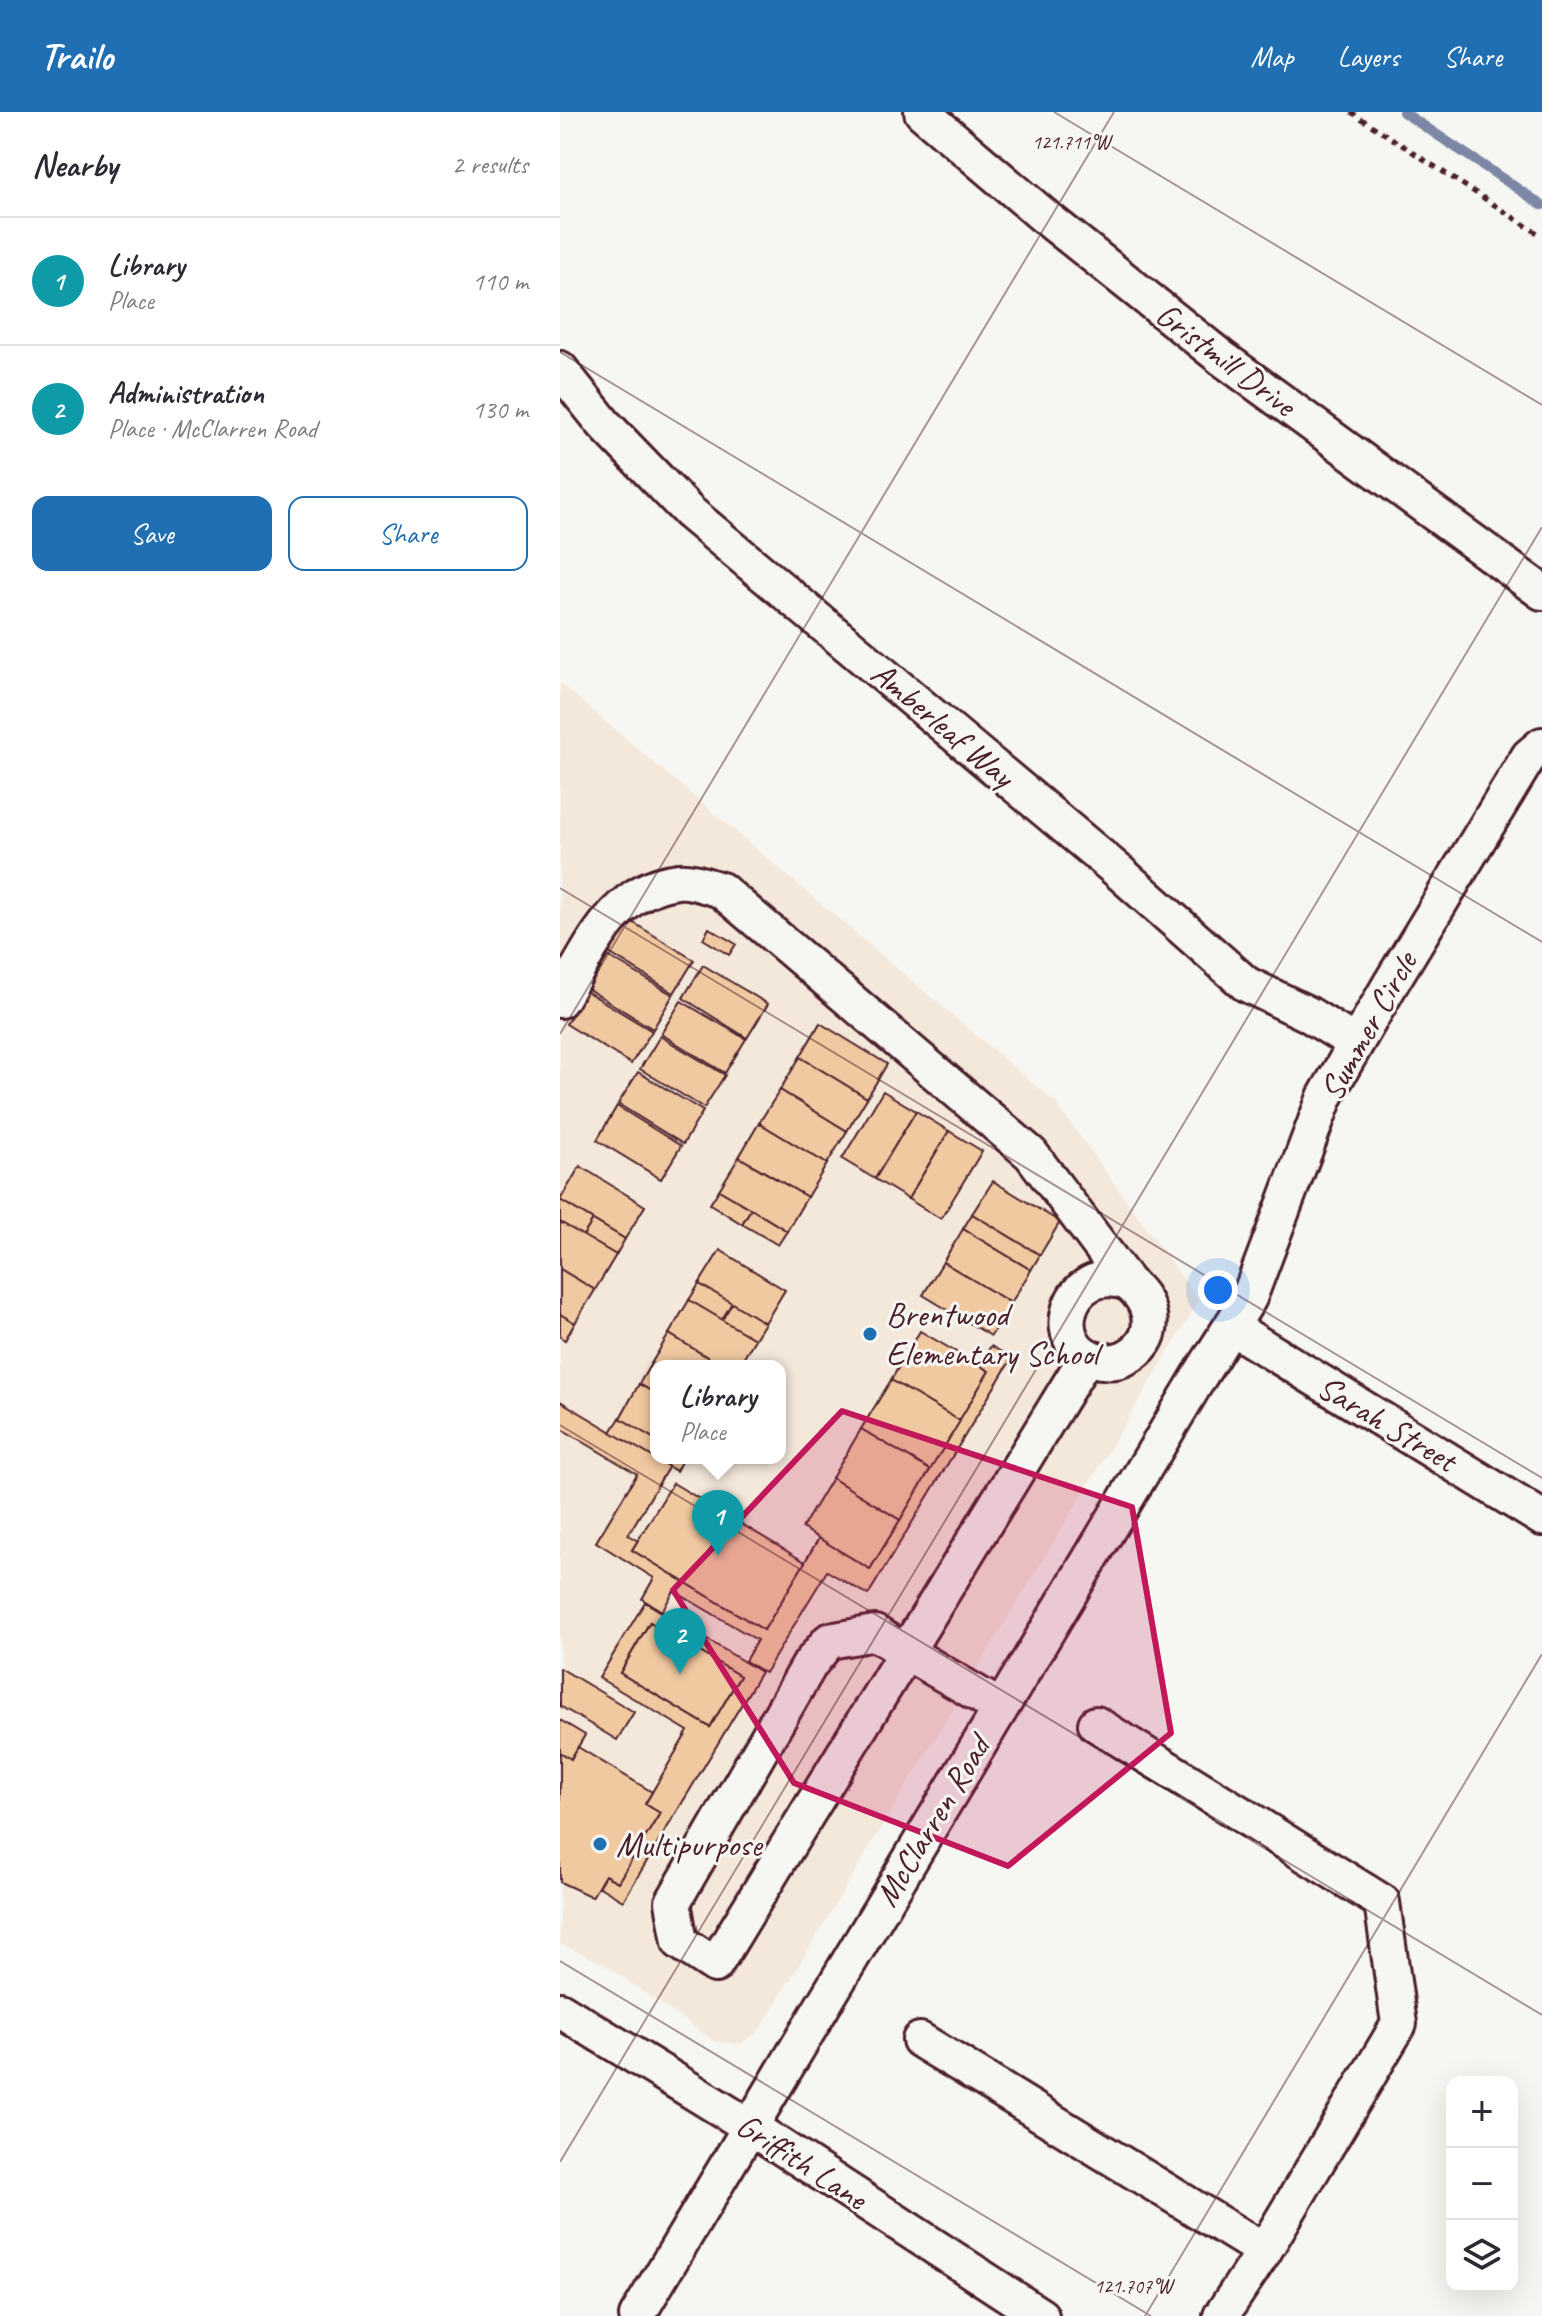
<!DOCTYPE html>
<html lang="en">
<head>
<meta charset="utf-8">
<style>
  body { margin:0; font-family:Caveat,sans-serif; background:#f7f7f7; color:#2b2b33 }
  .controls { position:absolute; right:24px; bottom:24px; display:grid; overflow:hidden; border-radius:16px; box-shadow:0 8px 32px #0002 }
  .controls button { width:72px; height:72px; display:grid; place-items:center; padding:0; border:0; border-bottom:2px solid #e1e1e2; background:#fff; color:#2b2b33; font:40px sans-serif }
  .you { position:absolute; left:658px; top:1178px; width:28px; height:28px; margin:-20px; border:6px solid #fff; border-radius:50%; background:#1a73e8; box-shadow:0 0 0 12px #1a73e833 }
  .badge { display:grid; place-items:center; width:52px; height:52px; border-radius:50%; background:#1f6fb2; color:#fff; font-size:26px; font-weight:700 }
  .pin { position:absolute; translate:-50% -66px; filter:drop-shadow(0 2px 4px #0008) }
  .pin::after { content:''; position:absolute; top:42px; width:28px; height:24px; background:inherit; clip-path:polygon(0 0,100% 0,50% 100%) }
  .popup { position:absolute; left:90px; top:1248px; width:136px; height:104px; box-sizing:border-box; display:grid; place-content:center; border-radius:16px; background:#fff; filter:drop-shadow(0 2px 6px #0005); font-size:26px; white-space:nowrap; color:#7c7c81 }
  .popup b { font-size:30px; color:#2b2b33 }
  .popup::after { content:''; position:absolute; left:50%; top:100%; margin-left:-16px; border:16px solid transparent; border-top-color:#fff }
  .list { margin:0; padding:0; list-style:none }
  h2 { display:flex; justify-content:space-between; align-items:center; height:104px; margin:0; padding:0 32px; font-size:34px }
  h2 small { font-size:26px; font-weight:400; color:#7c7c81 }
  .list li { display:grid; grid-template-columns:52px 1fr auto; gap:24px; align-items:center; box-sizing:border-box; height:128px; padding:0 32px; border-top:2px solid #e1e1e2 }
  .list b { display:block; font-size:30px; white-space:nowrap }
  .list p { margin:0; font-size:26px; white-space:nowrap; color:#7c7c81 }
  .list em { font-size:26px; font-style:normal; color:#7c7c81 }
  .actions { display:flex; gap:16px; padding:24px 32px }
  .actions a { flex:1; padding:18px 0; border:2px solid #1f6fb2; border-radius:16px; text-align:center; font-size:28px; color:#1f6fb2 }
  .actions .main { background:#1f6fb2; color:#fff }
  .icon { flex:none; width:44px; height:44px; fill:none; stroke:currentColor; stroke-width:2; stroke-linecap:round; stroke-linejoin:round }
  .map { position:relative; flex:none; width:982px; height:2204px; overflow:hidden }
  header { display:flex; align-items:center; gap:48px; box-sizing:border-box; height:112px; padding:0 40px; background:#1f6fb2; color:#fff }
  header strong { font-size:38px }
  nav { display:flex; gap:44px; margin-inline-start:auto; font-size:28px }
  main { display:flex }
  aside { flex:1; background:#fff }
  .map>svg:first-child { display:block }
</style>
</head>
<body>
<header>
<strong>Trailo</strong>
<nav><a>Map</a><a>Layers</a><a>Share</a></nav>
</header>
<main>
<aside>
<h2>Nearby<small>2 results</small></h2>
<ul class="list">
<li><span class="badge" style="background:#0f9aa8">1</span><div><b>Library</b><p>Place</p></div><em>110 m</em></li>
<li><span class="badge" style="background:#0f9aa8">2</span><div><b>Administration</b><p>Place · McClarren Road</p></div><em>130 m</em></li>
</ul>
<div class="actions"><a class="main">Save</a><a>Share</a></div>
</aside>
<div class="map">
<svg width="982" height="2204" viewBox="0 0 982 2204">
  <rect width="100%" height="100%" fill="#f6f6f2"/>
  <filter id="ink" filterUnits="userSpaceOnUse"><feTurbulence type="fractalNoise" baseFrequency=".0125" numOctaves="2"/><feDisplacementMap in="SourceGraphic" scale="16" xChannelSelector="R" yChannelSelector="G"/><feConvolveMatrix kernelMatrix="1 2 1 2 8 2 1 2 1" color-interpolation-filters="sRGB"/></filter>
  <g filter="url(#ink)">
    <path fill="#f4e8da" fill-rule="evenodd" d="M0,571L496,991L639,1189L199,1919L180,1932L156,1930L42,1851L0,1832ZM96,1254H220V1346H96Z"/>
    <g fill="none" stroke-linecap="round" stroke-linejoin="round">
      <path stroke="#7b86a5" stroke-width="10" d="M843,0L982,93"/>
    </g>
    <g fill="#f1c9a1" stroke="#4a1f2b" stroke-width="2" fill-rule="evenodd">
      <path d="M69,808L134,848L114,881L49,841Z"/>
      <path d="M149,816L176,832L169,843L143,827Z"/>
      <path d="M48,844L113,883L93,917L28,877Z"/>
      <path d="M143,853L208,892L187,926L123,886Z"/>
      <path d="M26,879L92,919L71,952L6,912Z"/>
      <path d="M121,889L186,927L165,961L101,922Z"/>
      <path d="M260,911L327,952L307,986L240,945Z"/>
      <path d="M100,924L165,963L144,996L80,957Z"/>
      <path d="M240,945L307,986L287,1019L220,978Z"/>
      <path d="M78,960L143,999L123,1032L58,992Z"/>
      <path d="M220,978L287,1019L267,1052L199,1011Z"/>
      <path d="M323,979L356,999L315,1067L282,1047Z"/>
      <path d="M57,994L121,1034L101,1067L37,1028Z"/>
      <path d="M356,999L389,1019L348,1087L315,1067Z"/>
      <path d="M199,1011L267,1052L247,1085L179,1045Z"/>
      <path d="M389,1019L422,1039L381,1107L348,1087Z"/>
      <path d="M179,1045L247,1085L227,1119L159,1078Z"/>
      <path d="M20,1054L85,1094L65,1127L0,1088Z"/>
      <path d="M433,1069L500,1110L480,1143L412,1102Z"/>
      <path d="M159,1078L191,1097L182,1112L150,1092Z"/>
      <path d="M0,1088L33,1108L23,1124L0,1110Z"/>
      <path d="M191,1097L227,1119L218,1133L182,1112Z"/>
      <path d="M412,1102L480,1143L471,1158L403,1117Z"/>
      <path d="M33,1108L65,1127L56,1143L23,1124Z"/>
      <path d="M0,1110L56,1143L35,1178L0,1157Z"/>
      <path d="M403,1117L471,1158L451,1191L383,1150Z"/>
      <path d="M160,1138L225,1178L205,1211L139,1172Z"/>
      <path d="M383,1150L451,1191L431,1224L363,1183Z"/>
      <path d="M0,1157L35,1178L15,1211L0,1202Z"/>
      <path d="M139,1172L172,1191L162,1208L129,1188Z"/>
      <path d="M129,1188L195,1227L179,1254H162L109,1222Z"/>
      <path d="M172,1191L205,1211L195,1227L162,1208Z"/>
      <path d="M0,1202L15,1211L5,1228L0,1225Z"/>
      <path d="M360,1219L429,1259L400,1309L331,1268Z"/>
      <path d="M109,1222L162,1254H96V1259L89,1255Z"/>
      <path d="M431,1234L452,1246L308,1483L267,1459L205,1561L185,1549L197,1528L114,1479L102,1499L82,1487L94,1466L36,1430L77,1362L0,1316V1289L109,1354L68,1423L78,1429L72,1438L204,1518L259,1426L310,1457L429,1259L419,1253Z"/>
      <path d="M89,1255L96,1259V1282L79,1272Z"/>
      <path d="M331,1268L400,1309L370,1358L301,1317Z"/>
      <path d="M79,1272L96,1282V1328L60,1306Z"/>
      <path d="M60,1306L96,1328V1346H123L116,1359L51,1320Z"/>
      <path d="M301,1317L370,1358L340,1408L272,1366Z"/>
      <path d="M272,1366L340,1408L310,1457L242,1416Z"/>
      <path d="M113,1371L245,1450L204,1518L72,1438Z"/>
      <path d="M85,1490L201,1560L63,1789L38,1774L45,1763L58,1770L100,1701L85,1692L128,1619L39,1566ZM90,1510L180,1564L150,1615L60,1561Z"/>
      <path d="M90,1510L180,1564L150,1615L60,1561Z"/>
      <path d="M0,1556L74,1600L57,1628L0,1594Z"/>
      <path d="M0,1608L25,1623L11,1647L0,1640Z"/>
      <path d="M18,1635L92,1680L85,1692L100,1701L58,1770L45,1763L32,1785L0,1770V1640L11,1647Z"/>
    </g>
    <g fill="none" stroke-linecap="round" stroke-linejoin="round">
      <defs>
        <g id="minor">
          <path d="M362,0L484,104L662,246L982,480"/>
          <path d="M0,257L44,312L129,400L557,758L686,872L748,902L795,931"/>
          <path d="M0,888C31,837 53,777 118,769C131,767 149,775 161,778L471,1042L568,1171C595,1192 600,1229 565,1246C557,1250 549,1250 541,1249C483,1238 506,1148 568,1171"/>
          <path d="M671,1215L982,1406"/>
          <path d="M315,1521L346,1540L155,1853L120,1830L113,1790L250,1552L269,1529Z"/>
          <path d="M440,1595L346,1540L527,1244"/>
          <path d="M536,1612L822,1790L839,1912L704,2139L661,2204"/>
          <path d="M0,1898L189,2014L481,2204"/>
          <path d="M360,1928L704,2139"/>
          <path d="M77,2204L639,1265L689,1186L765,985L831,871L969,644L982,633"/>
        </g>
      </defs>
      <use href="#minor" stroke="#4a1f2b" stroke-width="40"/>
      <path stroke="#4a1f2b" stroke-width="5" stroke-dasharray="6 6" stroke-linecap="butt" d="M791,0L982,124"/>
      <use href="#minor" stroke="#f6f6f2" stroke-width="34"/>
    </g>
  </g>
  <path fill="#c2185b" fill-opacity="0.2" stroke="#c2185b" stroke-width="6" stroke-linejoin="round" d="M282,1299L572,1395L611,1621L448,1754L234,1671L113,1478Z"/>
  <path fill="none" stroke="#4a1f2b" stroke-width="2" stroke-opacity="0.45" d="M494,0L982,293M0,240L982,830M0,776L982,1366M0,922L554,0M0,1313L982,1903M0,1849L591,2204M0,2050L982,415M585,2204L982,1542"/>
  <g fill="#1f6fb2" stroke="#f6f6f2" stroke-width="3">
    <circle cx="310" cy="1222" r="8"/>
    <circle cx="40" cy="1732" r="8"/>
  </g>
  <g text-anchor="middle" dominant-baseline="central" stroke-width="6" stroke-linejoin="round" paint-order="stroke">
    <g font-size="34" fill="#4a1f2b" stroke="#f6f6f2">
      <text transform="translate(666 247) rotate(37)">Gristmill Drive</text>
      <text transform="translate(383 612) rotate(40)">Amberleaf Way</text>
      <text transform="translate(808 914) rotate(-61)">Summer Circle</text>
      <text transform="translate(827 1311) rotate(31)">Sarah Street</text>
      <text transform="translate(372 1709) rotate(-59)">McClarren Road</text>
      <text transform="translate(242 2049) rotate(33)">Griffith Lane</text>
    </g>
    <g font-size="34" fill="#4a1f2b" stroke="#f6f6f2" text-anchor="start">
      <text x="326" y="1202">Brentwood<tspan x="326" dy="39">Elementary School</tspan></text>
      <text x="56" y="1732">Multipurpose</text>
    </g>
  </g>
  <g font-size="20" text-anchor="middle" fill="#4a1f2b" stroke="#f6f6f2" stroke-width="6" stroke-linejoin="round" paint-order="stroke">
    <text x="511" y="37">121.711°W</text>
    <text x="573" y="2181">121.707°W</text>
  </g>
</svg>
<div class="controls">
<button>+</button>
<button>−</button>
<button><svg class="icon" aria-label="layers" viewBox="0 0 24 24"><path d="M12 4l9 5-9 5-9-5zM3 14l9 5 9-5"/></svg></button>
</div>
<div class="you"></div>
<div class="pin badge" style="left:158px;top:1444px;background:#0f9aa8">1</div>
<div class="popup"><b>Library</b>Place</div>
<div class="pin badge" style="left:120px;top:1562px;background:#0f9aa8">2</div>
</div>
</main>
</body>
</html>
